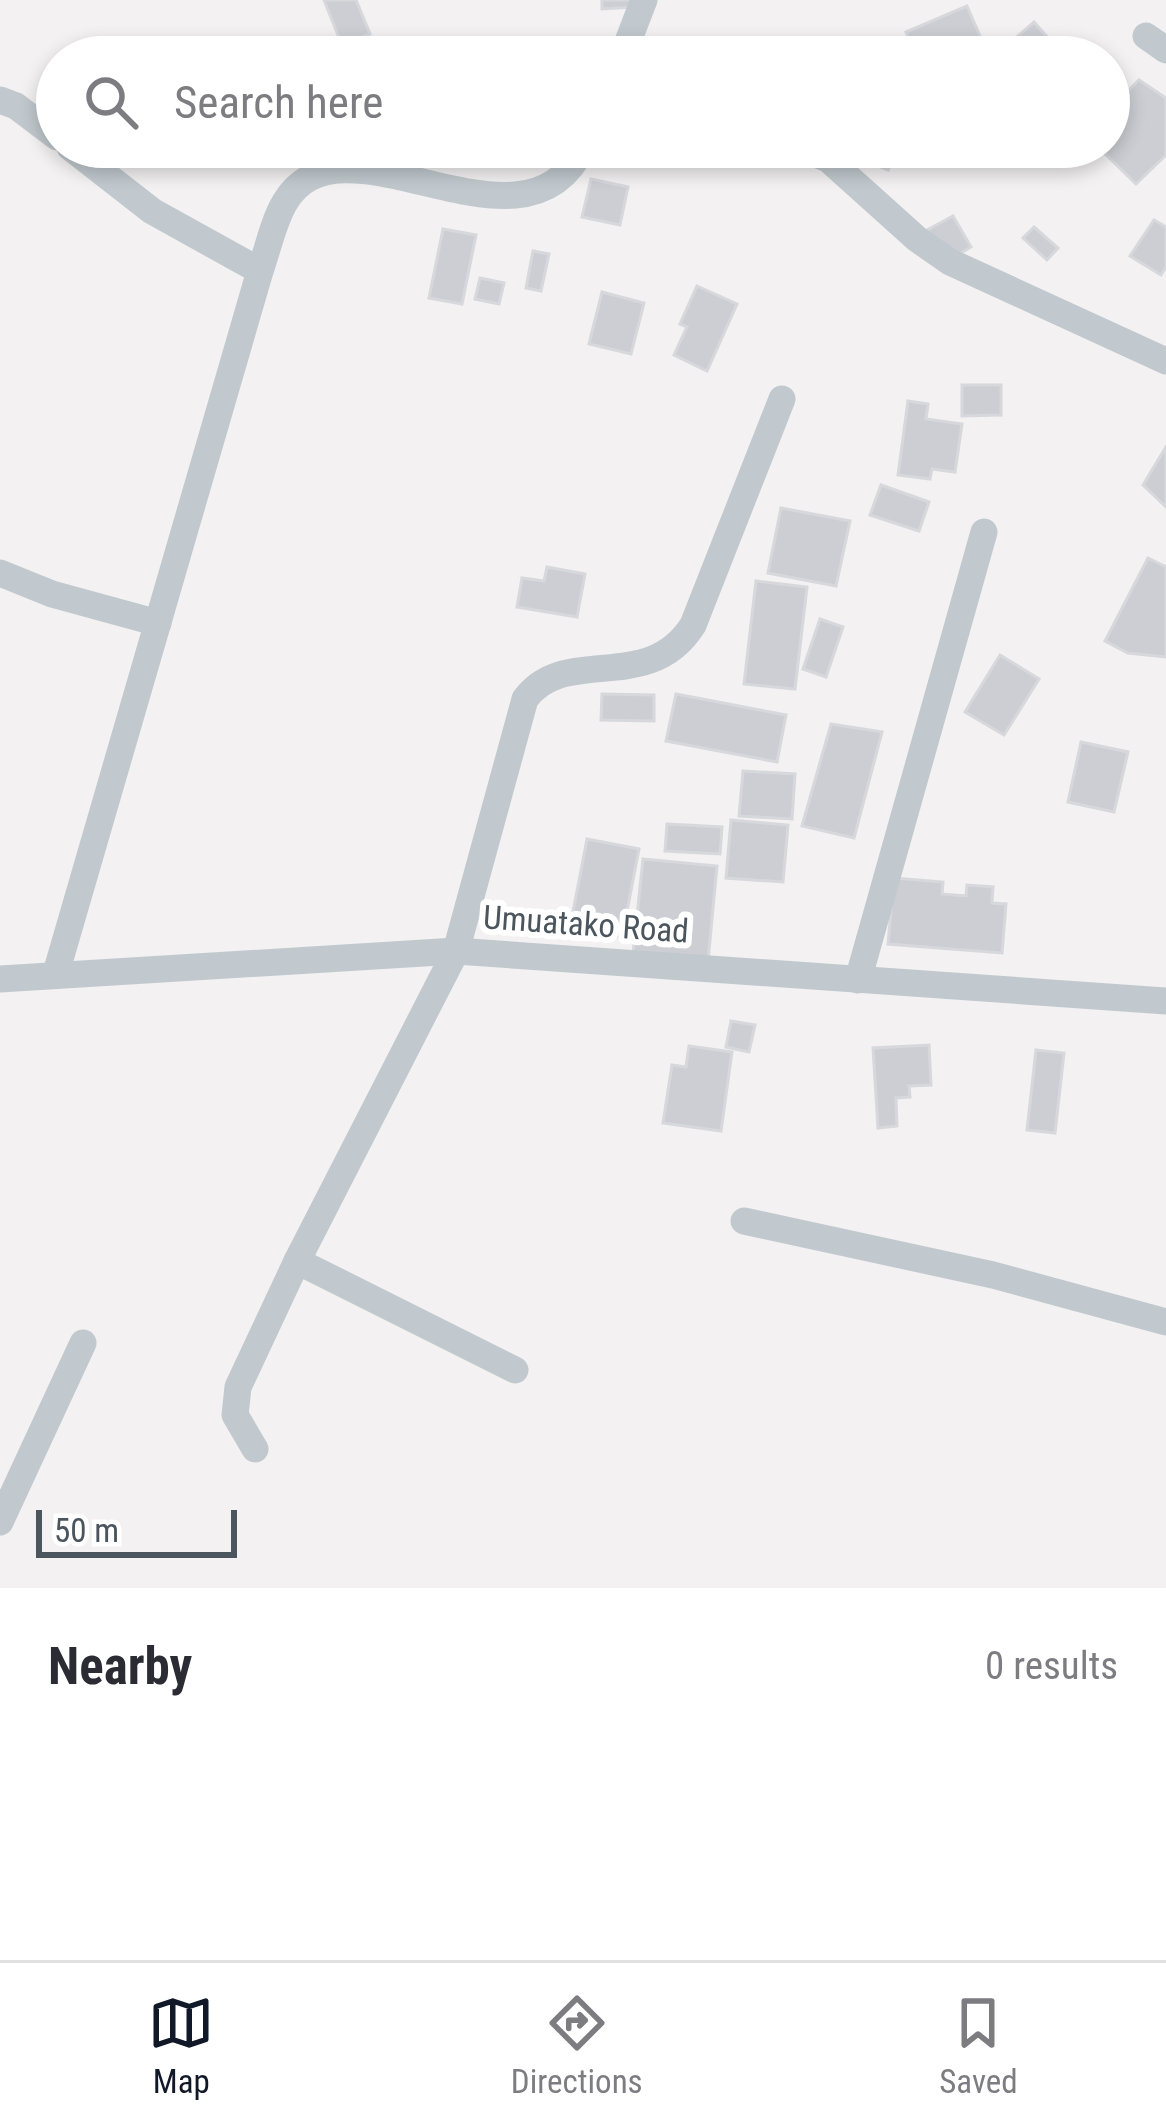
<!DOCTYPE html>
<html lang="en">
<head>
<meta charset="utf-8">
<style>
  body { margin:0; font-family:"Roboto Condensed",sans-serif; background:#f7f7f7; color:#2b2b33 }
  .scale { position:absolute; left:36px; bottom:30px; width:201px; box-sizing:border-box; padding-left:12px; border:6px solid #4b555d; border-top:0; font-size:33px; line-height:42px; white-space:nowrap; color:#4b555d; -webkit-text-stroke:9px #fff; paint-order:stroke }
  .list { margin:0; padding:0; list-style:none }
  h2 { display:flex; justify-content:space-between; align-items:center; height:156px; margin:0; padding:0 48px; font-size:51px }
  h2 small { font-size:39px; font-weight:400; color:#7c7c81 }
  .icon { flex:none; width:66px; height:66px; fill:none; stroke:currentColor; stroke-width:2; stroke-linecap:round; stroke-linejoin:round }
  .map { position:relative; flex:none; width:1166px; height:1588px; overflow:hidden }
  .search { position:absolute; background:#fff; box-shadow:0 6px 18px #0003; left:36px; right:36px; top:36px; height:132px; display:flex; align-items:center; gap:30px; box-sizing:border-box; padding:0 42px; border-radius:66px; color:#7c7c81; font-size:45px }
  .sheet { height:372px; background:#fff }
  nav { display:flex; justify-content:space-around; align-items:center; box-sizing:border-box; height:168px; border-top:3px solid #e1e1e2; background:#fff; font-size:33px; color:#7c7c81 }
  nav a { display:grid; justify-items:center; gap:6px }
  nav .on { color:#111827 }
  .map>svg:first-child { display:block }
</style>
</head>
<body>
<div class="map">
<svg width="1166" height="1588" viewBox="0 0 1166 1588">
  <rect width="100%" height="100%" fill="#f3f1f1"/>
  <g fill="#ccced3" stroke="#d6d8dc" stroke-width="3">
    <path d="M324,0H356L370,34L342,45Z"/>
    <path d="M602,0H648V6L602,9Z"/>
    <path d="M967,6L986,50L970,57H917L906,32Z"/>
    <path d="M1034,22L1063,55L994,57Z"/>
    <path d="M736,46L780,57H733Z"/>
    <path d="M1139,80L1166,98V155L1136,184L1098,147H1109V110Z"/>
    <path d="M846,147H898L888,170L844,152Z"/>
    <path d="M591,179L628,187L620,225L582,217Z"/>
    <path d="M953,216L971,247L945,262L927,230Z"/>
    <path d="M1154,220L1166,227V267L1161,275L1130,256Z"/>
    <path d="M1034,227L1058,248L1047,260L1023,238Z"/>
    <path d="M443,229L476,235L462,304L429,298Z"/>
    <path d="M533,251L549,254L541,291L526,288Z"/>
    <path d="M480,278L504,283L499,304L475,299Z"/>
    <path d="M697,286L737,304L707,371L674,355L687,327L680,324Z"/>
    <path d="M602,292L644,303L631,354L589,344Z"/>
    <path d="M962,385H1001V415L962,416Z"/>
    <path d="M908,401L928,404L926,419L962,424L955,472L932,469L930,479L898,475Z"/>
    <path d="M1166,447V507L1143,485Z"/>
    <path d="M881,485L929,502L919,531L870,515Z"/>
    <path d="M781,508L850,521L836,586L768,573Z"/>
    <path d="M1148,558L1166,567V657L1128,653L1105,641Z"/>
    <path d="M547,567L585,574L577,617L517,607L522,578L544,581Z"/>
    <path d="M756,581L807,587L795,689L744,684Z"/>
    <path d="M820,619L843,627L826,677L803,669Z"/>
    <path d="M1000,655L1039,679L1004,735L965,712Z"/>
    <path d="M602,694L654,695V721L601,720Z"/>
    <path d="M676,694L786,715L777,762L666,741Z"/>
    <path d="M831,724L882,732L854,838L802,826Z"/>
    <path d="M1081,742L1128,752L1114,812L1068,802Z"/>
    <path d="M743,771L795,774L792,819L739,816Z"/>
    <path d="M731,820L788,825L783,882L726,878Z"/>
    <path d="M667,824L722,827L720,854L665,851Z"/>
    <path d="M587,839L639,849L622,937L593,932L595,922L572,917Z"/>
    <path d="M643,859L717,866L708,961L633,954Z"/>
    <path d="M894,878L943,882L942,894L966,896L967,885L993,887L992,903L1006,904L1002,953L888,944Z"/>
    <path d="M731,1021L755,1025L749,1052L726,1047Z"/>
    <path d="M929,1045L931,1085L909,1086L910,1097L896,1098L897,1126L878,1128L873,1048Z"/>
    <path d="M689,1046L732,1052L721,1131L663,1123L672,1065L686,1067Z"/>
    <path d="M1036,1050L1064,1053L1055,1133L1027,1130Z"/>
  </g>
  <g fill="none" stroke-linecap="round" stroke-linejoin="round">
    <g stroke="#c1c9ce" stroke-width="27">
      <path d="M1146,36L1166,50"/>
      <path d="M622,57L644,0"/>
      <path d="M0,100L16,106L57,137"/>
      <path d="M70,147L152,211L260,271"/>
      <path d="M798,147L828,159L917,239L950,262L1166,361"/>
      <path d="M0,573L52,594L158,623"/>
      <path d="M56,973L260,271C268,249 273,222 285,202C343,104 524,272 583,147"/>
      <path d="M0,979L456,951L1166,1001"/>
      <path d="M858,980L984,532"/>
      <path d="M744,1221L993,1275L1166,1322"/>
      <path d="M297,1261L515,1370"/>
      <path d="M255,1449L235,1415L238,1387L297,1261L456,951L525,699C565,644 648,696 693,625L782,399"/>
      <path d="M0,1522L83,1343"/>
    </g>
  </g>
  <g text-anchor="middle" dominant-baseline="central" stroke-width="12" stroke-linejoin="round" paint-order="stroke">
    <g font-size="33" fill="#4b555d" stroke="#fff">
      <text transform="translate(586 924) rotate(4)">Umuatako Road</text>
    </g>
  </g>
</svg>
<div class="scale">50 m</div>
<div class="search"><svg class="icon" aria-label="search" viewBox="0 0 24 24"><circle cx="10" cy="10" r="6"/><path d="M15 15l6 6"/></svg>Search here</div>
</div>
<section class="sheet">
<h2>Nearby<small>0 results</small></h2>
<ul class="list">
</ul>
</section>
<nav>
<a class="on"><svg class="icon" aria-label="map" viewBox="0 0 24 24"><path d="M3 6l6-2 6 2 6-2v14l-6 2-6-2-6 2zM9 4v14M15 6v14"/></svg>Map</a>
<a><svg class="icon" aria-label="directions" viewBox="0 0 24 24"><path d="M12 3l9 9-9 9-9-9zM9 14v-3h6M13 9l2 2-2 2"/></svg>Directions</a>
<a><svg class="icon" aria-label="saved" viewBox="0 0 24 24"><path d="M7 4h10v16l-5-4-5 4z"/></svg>Saved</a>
</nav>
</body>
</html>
